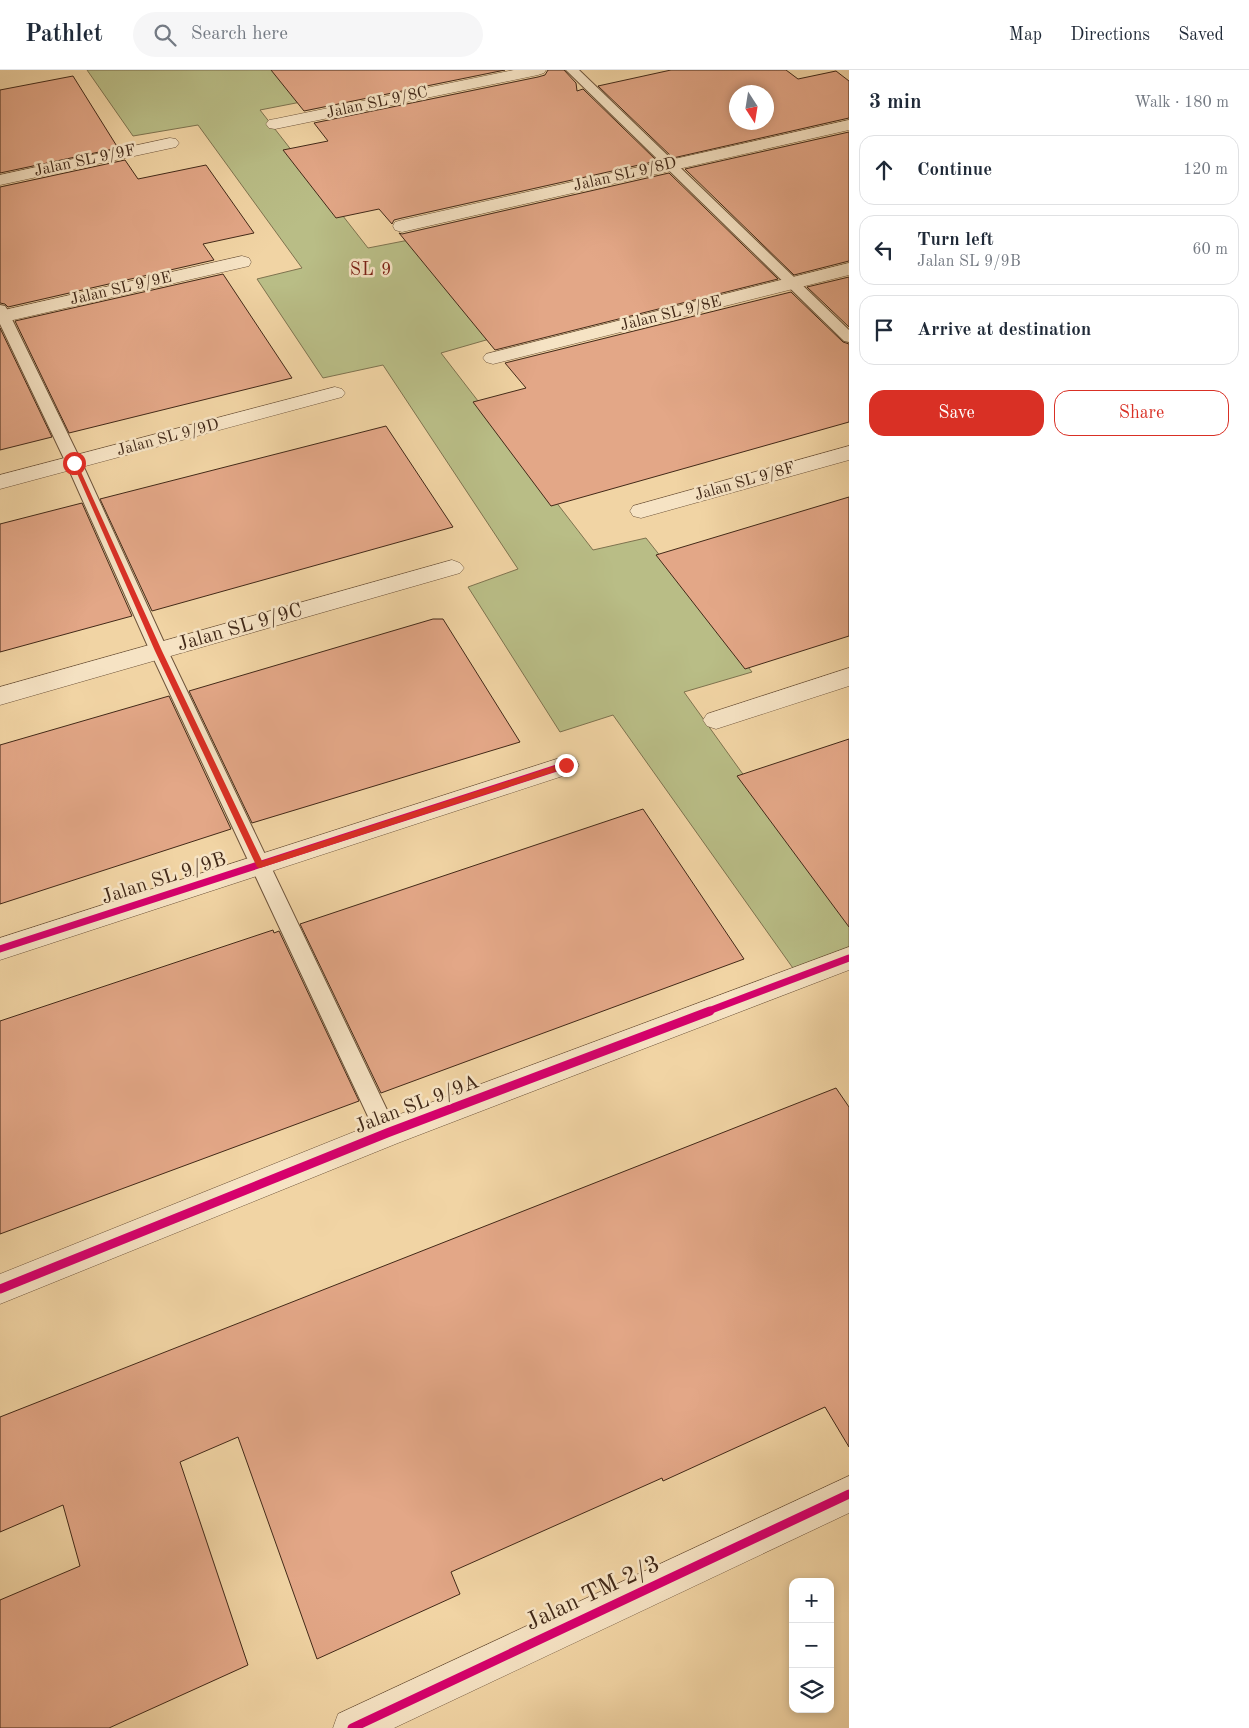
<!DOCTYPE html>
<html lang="en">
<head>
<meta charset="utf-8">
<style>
  body { margin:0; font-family:"Old Standard TT",serif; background:#f6f6f7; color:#1f2937 }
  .controls { position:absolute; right:15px; bottom:15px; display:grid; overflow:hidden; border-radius:10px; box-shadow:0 2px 8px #0003 }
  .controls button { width:45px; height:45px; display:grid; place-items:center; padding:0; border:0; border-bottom:1px solid #e0e1e3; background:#fff; color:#1f2937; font:25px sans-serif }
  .compass { position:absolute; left:729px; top:15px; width:45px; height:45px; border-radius:50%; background:#fff; box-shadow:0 2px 8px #0003; rotate:168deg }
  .stop { position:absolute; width:15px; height:15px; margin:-11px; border:4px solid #d93025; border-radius:50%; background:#fff }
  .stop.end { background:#d93025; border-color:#fff; box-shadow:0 1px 5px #0008 }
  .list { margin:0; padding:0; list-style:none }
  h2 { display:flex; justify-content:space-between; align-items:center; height:65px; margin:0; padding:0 20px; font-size:21px }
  h2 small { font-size:16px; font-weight:400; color:#747a83 }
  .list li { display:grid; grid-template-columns:32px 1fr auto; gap:15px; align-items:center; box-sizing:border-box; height:70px; margin:0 10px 10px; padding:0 10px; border:1px solid #e0e1e3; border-radius:15px }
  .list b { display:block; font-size:19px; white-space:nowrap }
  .list p { margin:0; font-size:16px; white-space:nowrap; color:#747a83 }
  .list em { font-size:16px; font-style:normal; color:#747a83 }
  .actions { display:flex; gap:10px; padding:15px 20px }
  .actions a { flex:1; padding:11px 0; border:1px solid #d93025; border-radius:15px; text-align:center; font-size:18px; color:#d93025 }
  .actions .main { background:#d93025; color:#fff }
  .icon { flex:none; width:28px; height:28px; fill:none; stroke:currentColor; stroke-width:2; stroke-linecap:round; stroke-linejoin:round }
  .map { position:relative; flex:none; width:849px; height:1658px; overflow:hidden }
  header { display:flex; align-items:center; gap:30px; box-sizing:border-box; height:70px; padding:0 25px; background:#fff; border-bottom:1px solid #e0e1e3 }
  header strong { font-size:24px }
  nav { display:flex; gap:28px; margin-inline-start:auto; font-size:18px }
  .search { width:350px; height:45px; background:#f6f6f7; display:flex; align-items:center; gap:12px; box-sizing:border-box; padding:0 18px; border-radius:28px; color:#747a83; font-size:19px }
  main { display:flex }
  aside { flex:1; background:#fff }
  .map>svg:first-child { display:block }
</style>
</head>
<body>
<header>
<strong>Pathlet</strong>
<div class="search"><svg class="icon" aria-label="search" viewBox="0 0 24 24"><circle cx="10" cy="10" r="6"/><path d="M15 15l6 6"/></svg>Search here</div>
<nav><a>Map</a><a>Directions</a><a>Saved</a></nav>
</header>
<main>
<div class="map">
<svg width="849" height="1658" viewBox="0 0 849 1658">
  <rect width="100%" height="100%" fill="#f1d4a4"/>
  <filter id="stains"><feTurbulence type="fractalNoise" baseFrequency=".004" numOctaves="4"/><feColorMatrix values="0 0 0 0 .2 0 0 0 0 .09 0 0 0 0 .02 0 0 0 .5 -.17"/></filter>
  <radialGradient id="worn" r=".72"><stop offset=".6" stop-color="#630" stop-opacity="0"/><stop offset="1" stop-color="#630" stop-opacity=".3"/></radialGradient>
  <path fill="#b9bd86" stroke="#7e734f" d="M87,0H279L301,32L260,40L368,178L409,170L493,268L441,283L593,480L646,468L752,602L684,622L849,852V886L795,901L613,645L560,662L468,517L518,499L383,295L323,308L257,209L302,198L198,55L133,66Z"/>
  <g fill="#e3a787" stroke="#422918" fill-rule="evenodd">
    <path d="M271,0H505L304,41Z"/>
    <path d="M548,0H564L576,13L577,21L583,19L657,91L402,148L394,150L392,154L379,139L336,148L283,80L328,71L314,53L538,7L545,5Z"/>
    <path d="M671,0H786L798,9L836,1L849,11V48L673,88L598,16ZM736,22H766V52H736Z"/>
    <path d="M73,6L118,78L0,103V20Z"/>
    <path d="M849,62V191L794,205L685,99Z"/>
    <path d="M125,90L138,109L206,95L254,163L203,174L214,190L8,237L5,234L0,233V117Z"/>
    <path d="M669,103L778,209L495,280L399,163L402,164Z"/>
    <path d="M223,204L292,308L69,363L15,251Z"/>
    <path d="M849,207V257L807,217Z"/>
    <path d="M791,222L843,272L849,274V352L551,436L473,332L526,318L505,293Z"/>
    <path d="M0,258L52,367L0,380Z"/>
    <path d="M386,356L453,457L152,541L100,429Z"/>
    <path d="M849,427V566L745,599L656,485Z"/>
    <path d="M82,433L132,546L0,582V454Z"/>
    <path d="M433,549H443L520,672L252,753L189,621Z"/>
    <path d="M169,626L231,759L0,834V675Z"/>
    <path d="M849,669V857L737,706Z"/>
    <path d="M643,739L744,889L381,1023L300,854Z"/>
    <path d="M273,860L274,863L279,861L359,1031L0,1164V951Z"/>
    <path d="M836,1018L849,1037V1377L825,1337L663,1411L662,1408L451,1502L460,1524L317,1589L238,1367L180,1392L248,1595L109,1658H0V1530L80,1496L63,1435L0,1462V1347Z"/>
  </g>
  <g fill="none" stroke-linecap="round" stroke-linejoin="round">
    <defs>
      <g id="service">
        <path d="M566,0H579L849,260V272L844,271Z"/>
        <path d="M0,235L5,236L7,239L82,393L168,581L398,1063L395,1070L387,1073L379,1070L150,581L66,393L0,254Z"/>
      </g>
      <g id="minor">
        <path d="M514,0H546L544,3L538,5L275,59L269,58L266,54L269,50L275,49Z"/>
        <path d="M849,50V60L402,162L395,160L393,156L395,152L402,150Z"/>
        <path d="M170,68L176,69L179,73L176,77L0,115V105Z"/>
        <path d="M242,186L249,188L251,192L249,196L0,253V241Z"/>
        <path d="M849,193V205L493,294L486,292L483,288L486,284Z"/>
        <path d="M335,317L342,319L345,323L342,327L0,419V405Z"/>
        <path d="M849,376V390L641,448L633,446L630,441L633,436Z"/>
        <path d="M452,490L460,493L464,498L460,503L0,635V617Z"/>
        <path d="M849,598V616L716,659L707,656L703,650L707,644Z"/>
        <path d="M566,686L575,688L579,695L575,702L0,890V868Z"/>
        <path d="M849,877V900L398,1073L0,1234V1204L376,1053Z"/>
        <path d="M849,1406V1443L394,1658H333L338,1644Z"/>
      </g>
    </defs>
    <use href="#service" stroke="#6e543b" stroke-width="2"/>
    <use href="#minor" stroke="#6e543b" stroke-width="1"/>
    <use href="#service" fill="#f6e3c4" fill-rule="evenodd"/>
    <use href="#minor" fill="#f6e3c4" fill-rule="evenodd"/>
    <defs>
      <g id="cycleway-far1">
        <path d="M0,879L566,695"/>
        <path d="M706,942L849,888"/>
      </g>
      <g id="cycleway">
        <path d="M0,1219L387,1063L710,941"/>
        <path d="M352,1658L849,1424"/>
      </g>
    </defs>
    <use href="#cycleway-far1" stroke="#f6e3c4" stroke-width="10"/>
    <use href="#cycleway" stroke="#f6e3c4" stroke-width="12"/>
    <use href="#cycleway-far1" stroke="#d6006c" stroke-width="7"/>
    <use href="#cycleway" stroke="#d6006c" stroke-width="9"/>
  </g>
  <path fill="#d93025" d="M72,392L77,393L162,581L262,791L564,693H569V697L260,798L257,797L155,581Z"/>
  <g text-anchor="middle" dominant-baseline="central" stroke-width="5" stroke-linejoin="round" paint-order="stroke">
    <g font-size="16" fill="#422918" stroke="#f6e3c4">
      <text transform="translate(377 33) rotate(-12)">Jalan SL 9/8C</text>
      <text transform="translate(85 91) rotate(-12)">Jalan SL 9/9F</text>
      <text transform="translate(625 105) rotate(-13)">Jalan SL 9/8D</text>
      <text transform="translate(121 219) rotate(-13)">Jalan SL 9/9E</text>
      <text transform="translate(671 244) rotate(-14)">Jalan SL 9/8E</text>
      <text transform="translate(168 368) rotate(-15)">Jalan SL 9/9D</text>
      <text transform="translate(745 412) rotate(-16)">Jalan SL 9/8F</text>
    </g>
    <g font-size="18" letter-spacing="1" fill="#7a1f14" stroke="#f6e3c4">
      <text x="371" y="200">SL 9</text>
    </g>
    <g font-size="20" fill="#422918" stroke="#f6e3c4">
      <text transform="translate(240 558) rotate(-16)">Jalan SL 9/9C</text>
      <text transform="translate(164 809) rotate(-18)">Jalan SL 9/9B</text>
      <text transform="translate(417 1035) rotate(-21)">Jalan SL 9/9A</text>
    </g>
    <g font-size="24" fill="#422918" stroke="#f6e3c4">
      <text transform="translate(593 1524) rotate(-25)">Jalan TM 2/3</text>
    </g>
  </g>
  <rect width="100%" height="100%" filter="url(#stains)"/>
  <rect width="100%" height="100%" fill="url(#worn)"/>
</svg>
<div class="controls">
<button>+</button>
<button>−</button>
<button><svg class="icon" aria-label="layers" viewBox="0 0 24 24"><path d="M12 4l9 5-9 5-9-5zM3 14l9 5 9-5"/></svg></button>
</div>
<svg class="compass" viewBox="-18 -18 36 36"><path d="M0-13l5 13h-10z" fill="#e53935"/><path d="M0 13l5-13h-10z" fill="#747a83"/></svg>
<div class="stop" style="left:74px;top:393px"></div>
<div class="stop end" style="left:566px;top:695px"></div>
</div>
<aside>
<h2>3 min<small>Walk · 180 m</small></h2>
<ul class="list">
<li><svg class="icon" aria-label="ahead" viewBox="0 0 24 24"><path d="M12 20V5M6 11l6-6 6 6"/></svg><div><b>Continue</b></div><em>120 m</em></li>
<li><svg class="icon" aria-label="left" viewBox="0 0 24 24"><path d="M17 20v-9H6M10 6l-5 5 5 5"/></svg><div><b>Turn left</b><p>Jalan SL 9/9B</p></div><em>60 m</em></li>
<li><svg class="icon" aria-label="arrive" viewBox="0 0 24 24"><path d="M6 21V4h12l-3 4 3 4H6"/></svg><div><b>Arrive at destination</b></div></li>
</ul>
<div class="actions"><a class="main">Save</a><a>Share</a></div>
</aside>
</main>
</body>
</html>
